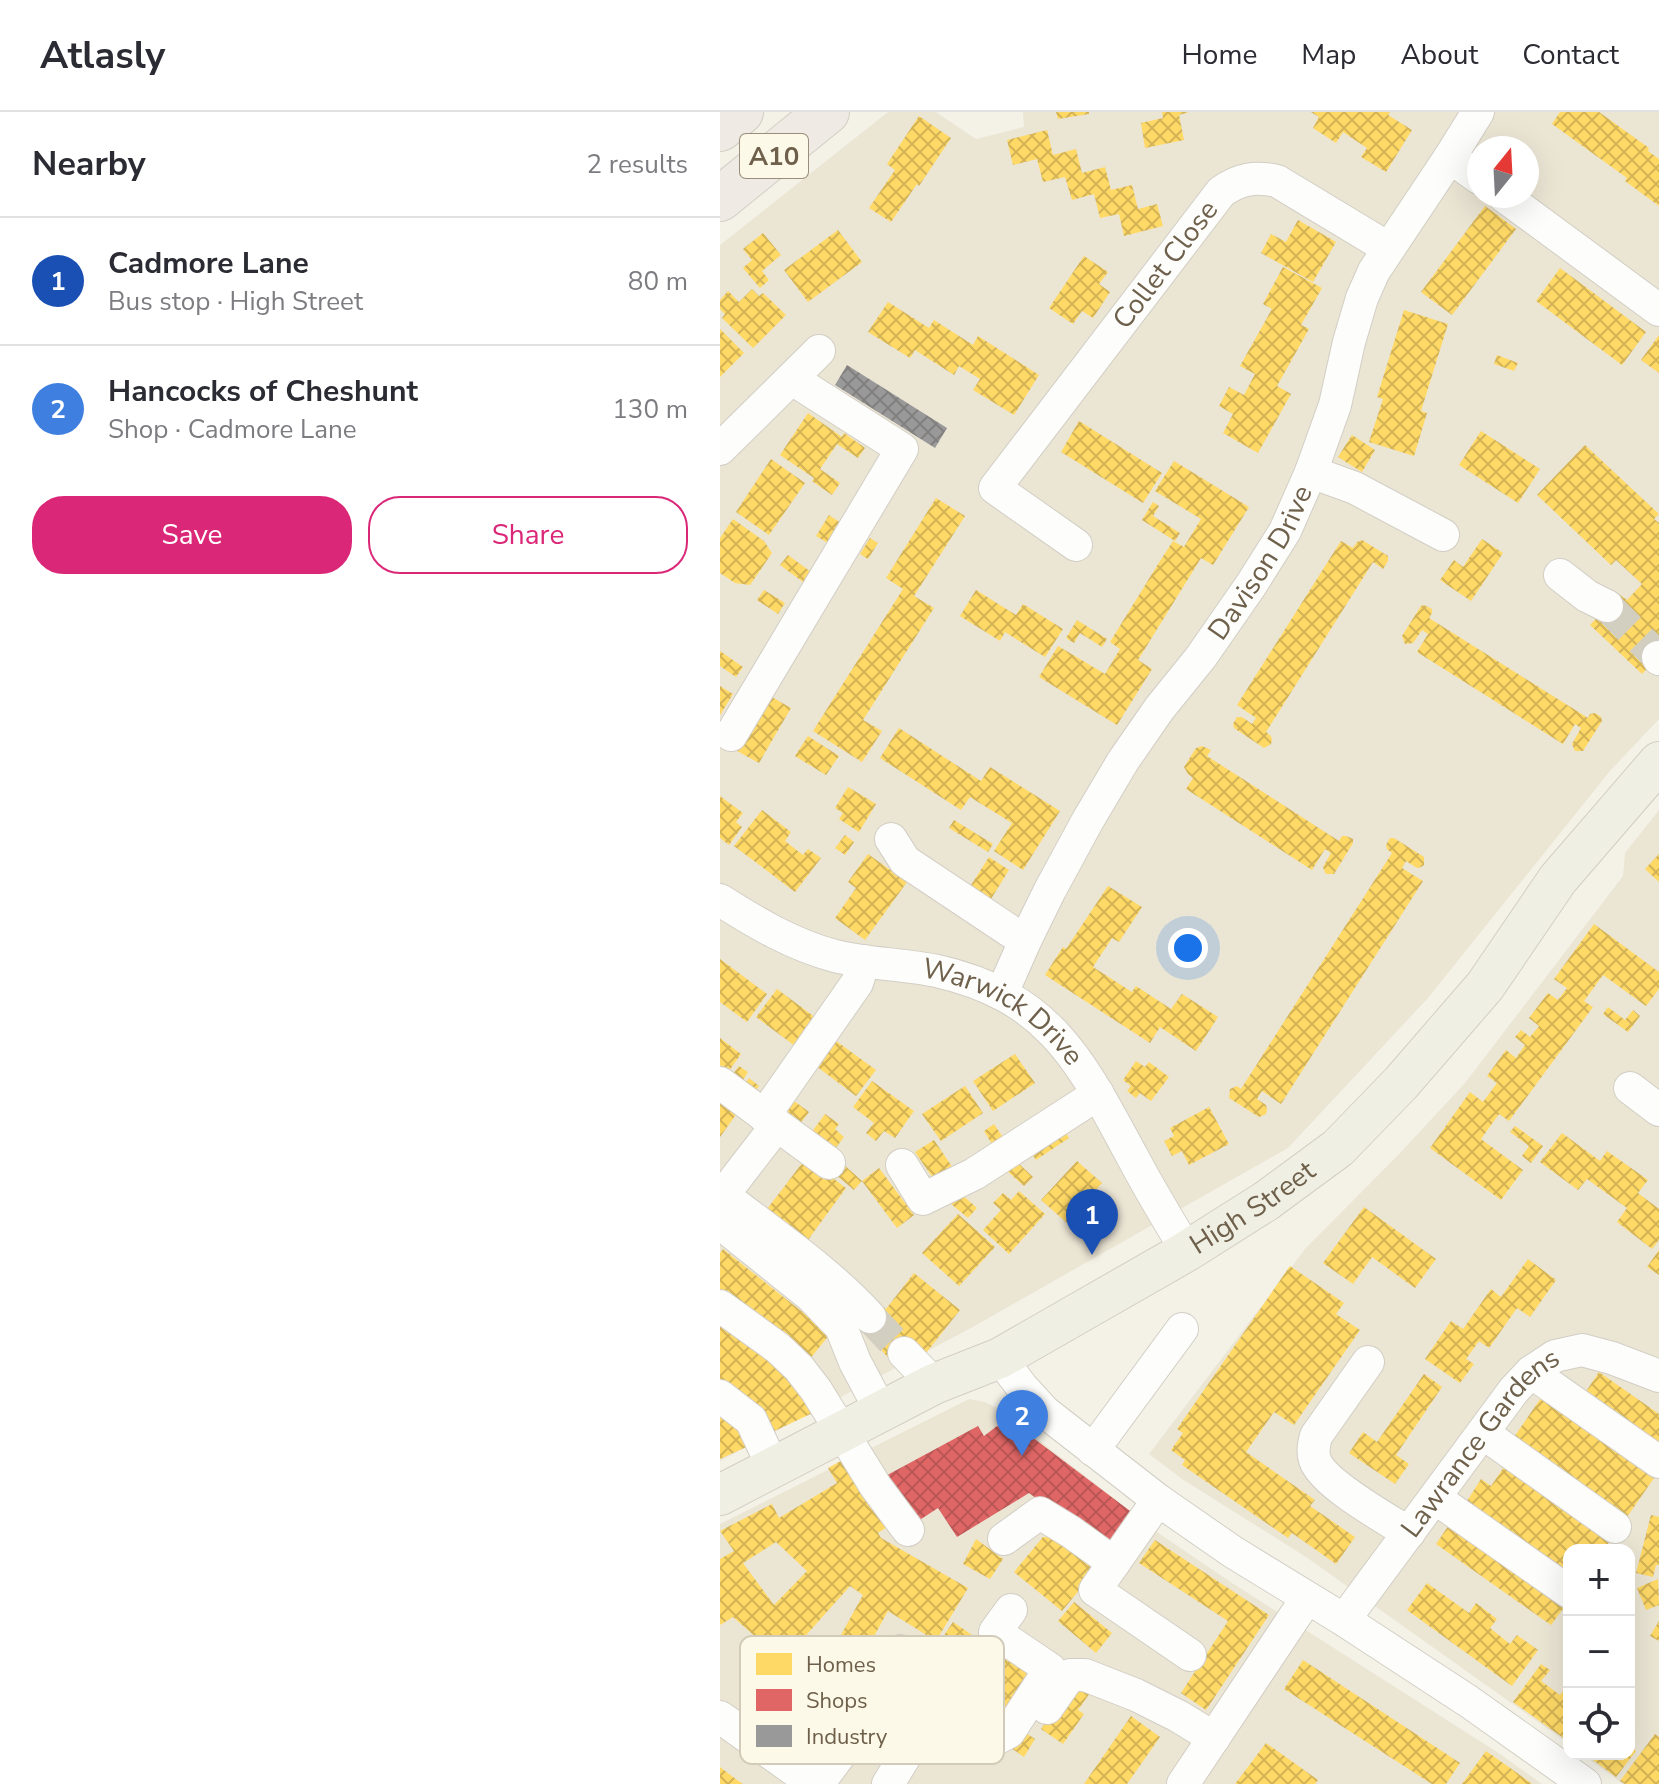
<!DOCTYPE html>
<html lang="en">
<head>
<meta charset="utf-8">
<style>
  body { margin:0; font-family:"Nunito Sans",sans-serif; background:#f2f2f3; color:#2b2b33 }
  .controls { position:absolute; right:24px; bottom:24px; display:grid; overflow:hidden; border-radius:16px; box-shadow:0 8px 32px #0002 }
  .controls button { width:72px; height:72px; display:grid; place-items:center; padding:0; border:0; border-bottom:2px solid #e1e1e2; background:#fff; color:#2b2b33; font:40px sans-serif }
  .compass { position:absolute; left:747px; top:24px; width:72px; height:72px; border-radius:50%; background:#fff; box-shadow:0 8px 32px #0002; rotate:18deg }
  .you { position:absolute; left:468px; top:836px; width:28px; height:28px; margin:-20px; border:6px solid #fff; border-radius:50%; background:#1a73e8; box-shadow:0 0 0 12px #1a73e833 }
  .badge { display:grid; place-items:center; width:52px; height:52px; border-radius:50%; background:#db2777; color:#fff; font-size:26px; font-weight:700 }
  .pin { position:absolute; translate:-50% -66px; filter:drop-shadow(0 2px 4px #0008) }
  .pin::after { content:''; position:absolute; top:42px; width:28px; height:24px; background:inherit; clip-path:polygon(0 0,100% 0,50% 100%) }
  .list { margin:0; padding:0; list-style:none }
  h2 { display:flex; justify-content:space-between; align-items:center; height:104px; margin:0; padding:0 32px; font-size:34px }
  h2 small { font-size:26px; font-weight:400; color:#7c7c81 }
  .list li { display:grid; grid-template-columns:52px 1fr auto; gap:24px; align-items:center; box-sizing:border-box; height:128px; padding:0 32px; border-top:2px solid #e1e1e2 }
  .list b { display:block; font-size:30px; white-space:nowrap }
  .list p { margin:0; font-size:26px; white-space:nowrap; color:#7c7c81 }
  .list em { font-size:26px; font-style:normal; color:#7c7c81 }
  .actions { display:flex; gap:16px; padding:24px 32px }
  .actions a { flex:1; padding:18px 0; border:2px solid #db2777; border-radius:32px; text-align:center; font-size:28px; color:#db2777 }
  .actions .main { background:#db2777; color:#fff }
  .icon { flex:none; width:44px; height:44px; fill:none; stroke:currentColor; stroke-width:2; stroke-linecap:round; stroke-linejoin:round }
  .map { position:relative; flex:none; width:939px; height:1672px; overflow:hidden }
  header { display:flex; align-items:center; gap:48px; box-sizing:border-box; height:112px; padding:0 40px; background:#fff; border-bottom:2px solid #e1e1e2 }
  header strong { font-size:38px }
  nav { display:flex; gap:44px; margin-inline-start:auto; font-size:28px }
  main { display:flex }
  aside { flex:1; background:#fff }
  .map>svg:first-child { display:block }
</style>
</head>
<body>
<header>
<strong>Atlasly</strong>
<nav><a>Home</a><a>Map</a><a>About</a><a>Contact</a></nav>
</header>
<main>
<aside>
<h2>Nearby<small>2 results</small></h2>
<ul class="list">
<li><span class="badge" style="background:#1a4fb4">1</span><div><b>Cadmore Lane</b><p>Bus stop · High Street</p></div><em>80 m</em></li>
<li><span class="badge" style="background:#3f7fe0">2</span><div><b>Hancocks of Cheshunt</b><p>Shop · Cadmore Lane</p></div><em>130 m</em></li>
</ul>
<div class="actions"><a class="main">Save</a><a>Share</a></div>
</aside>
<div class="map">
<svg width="939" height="1672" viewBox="0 0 939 1672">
  <defs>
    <pattern id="homes-cross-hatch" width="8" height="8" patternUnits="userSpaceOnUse" patternTransform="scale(2)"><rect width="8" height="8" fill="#ffd966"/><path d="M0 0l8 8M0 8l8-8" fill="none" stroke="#d3b356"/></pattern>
    <pattern id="shops-cross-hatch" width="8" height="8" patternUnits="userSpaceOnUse" patternTransform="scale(2)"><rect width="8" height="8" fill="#e06666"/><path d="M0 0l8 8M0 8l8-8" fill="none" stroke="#ba5756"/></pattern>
    <pattern id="industry-cross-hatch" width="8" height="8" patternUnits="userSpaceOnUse" patternTransform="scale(2)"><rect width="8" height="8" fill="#999"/><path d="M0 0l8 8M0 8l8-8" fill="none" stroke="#81807f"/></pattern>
  </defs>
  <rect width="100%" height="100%" fill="#f4f2e7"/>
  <g fill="#ebe5d4" fill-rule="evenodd">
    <path d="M168,0H216L256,27L304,15L303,0H939V607L890,659L708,886L568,1036L251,1216L0,1349V133ZM759,36H807V84H759Z"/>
    <path d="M939,698V1672H903L862,1642H909V1438H849V1632L586,1445L462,1367L429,1342L585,1137L680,1041L745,971L903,764L905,741Z"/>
    <path d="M249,1287L265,1290L291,1303L325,1333L440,1422L509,1469L777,1640L822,1672H0V1412Z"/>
  </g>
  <g fill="url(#homes-cross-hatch)" fill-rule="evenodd">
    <path d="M336,0H369V2L338,7Z"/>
    <path d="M442,0H469L459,3L464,28L425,36L421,11L443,6Z"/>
    <path d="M591,0H670L668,3L692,18L666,60L641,45L647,36L623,20L616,31L593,16L599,5Z"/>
    <path d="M840,0H879L929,36L928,39L939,47V94L905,69L907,66L832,12Z"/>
    <path d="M199,4L231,26L199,74L197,72L171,110L149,96L175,58L167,52Z"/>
    <path d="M327,18L333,43L356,37L362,61L385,55L391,78L412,73L418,97L437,92L443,114L404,124L399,102L380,106L374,82L352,88L345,65L323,70L317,47L293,53L287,28Z"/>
    <path d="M765,94L796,117L732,203L701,180Z"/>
    <path d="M578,108L616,130L593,170L541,141L551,122L566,130Z"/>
    <path d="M118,118L142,150L88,190L64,158Z"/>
    <path d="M43,121L61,143L42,159L49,168L40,176L23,156L32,148L23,137Z"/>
    <path d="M364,144L388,160L379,172L390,180L373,206L362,199L353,212L329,196Z"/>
    <path d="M563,155L602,176L581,213L589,217L557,274L571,282L538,341L503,321L513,302L499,294L509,275L524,283L535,262L520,254L552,197L543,192Z"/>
    <path d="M840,156L926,220L902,253L816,189Z"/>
    <path d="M32,177L39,184L43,181L66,203L33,236L2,206L5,202L0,197V188L8,179L19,190Z"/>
    <path d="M168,190L209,216L214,208L253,233L258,224L319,263L294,303L253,278L260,267L239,254L234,263L195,238L190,246L148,220Z"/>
    <path d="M684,198L728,212L701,299L707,301L694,344L649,330L663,287L657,285Z"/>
    <path d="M0,217L24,241L0,265Z"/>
    <path d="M939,223V261L921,248Z"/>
    <path d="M777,243L798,251L794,259L774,252Z"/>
    <path d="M88,301L122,325L124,321L145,336L138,346L117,332L100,357L120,371L112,383L92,369L94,366L60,343Z"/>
    <path d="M359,309L442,361L423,391L341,340Z"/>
    <path d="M761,319L820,357L798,391L739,353Z"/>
    <path d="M632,323L655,338L642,360L618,345Z"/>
    <path d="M865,333L939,402L934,407L939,411V544L922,562L870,513L899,482L907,488L922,472L896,448L891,453L817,383Z"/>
    <path d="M51,347L85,371L49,423L16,400Z"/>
    <path d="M454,349L529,395L493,453L481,446L418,548L432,557L397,613L319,565L338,534L385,562L400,537L390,530L440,449L453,429L464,435L481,407L435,379Z"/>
    <path d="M216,386L245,404L194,484L214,496L143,608L162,619L142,650L93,619L183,477L166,466Z"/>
    <path d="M433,390L439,394L433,404L460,421L455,429L422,408Z"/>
    <path d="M109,403L121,411L108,431L96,424Z"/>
    <path d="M13,407L44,429L52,441L30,473L15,471L0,461V426Z"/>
    <path d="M150,426L158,431L148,447L140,442Z"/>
    <path d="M762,427L783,441L751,489L720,468L734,448L743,455Z"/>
    <path d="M642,428L668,444V449L663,457L653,450L546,620L551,624L552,628L551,632L544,636L514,616L513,612L517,605H522L532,612L536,606L517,593L621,429L633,436L637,430Z"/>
    <path d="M68,443L91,460L83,470L60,453Z"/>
    <path d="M44,478L65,491L58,502L37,488Z"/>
    <path d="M256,478L296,503L303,492L343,517L325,545L285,520L280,529L240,504Z"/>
    <path d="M704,493L712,497V501L709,506L868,606L870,602L875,601L881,605L882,609L863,639H855L852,632L861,616L855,612L843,632L697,540L708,522L702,518L693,531L685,532L682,524L701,494Z"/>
    <path d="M357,508L387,527L382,535L360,521L354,531L346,526Z"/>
    <path d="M0,539L23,555L16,565L0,554Z"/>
    <path d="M0,574L13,582L0,603Z"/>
    <path d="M50,584L71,596L39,651L17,639Z"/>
    <path d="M179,616L261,669L270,655L340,699L303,758L274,739L292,711L250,685L241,698L160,646Z"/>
    <path d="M88,624L119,644L106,663L75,644Z"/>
    <path d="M482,634L491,638L487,644L619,729L622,724H626L633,727V731L614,762H606L604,758L603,755L611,741L605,737L592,758L466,677L473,666L468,662L464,655L476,636Z"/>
    <path d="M128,675L156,692L139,720L119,707L123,701L115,696Z"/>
    <path d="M0,684L23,701L16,710L22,715L9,733L0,726Z"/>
    <path d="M42,698L71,720L65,729L83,743L88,737L101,746L75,780L14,734Z"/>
    <path d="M234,708L273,732L268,740L229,716Z"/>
    <path d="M125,723L134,730L125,743L115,736Z"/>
    <path d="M670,726H674L704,745V753L701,755L697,756L686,749L682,756L703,769L561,992L542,979L537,987L546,993L547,998L546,1002L539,1005L509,986L510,977L517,974L521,977L672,741L667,737L666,733Z"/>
    <path d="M148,742L187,770L145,828L115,806L136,776L128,770Z"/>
    <path d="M939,742V770L925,757Z"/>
    <path d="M269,745L289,758L266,795L246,781Z"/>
    <path d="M388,774L422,795L399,830L392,826L373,855L412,880L416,874L451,897L462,882L498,905L476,939L440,915L430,931L325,863L343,835L346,837Z"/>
    <path d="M874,812L939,860V877L926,894L883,863L864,889L873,895L789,1009L779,1002L761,1027L803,1058L781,1088L710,1036L750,980L763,990L777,971L767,964L786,938L796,946L805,933L795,925L801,918L810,925L819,914L809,906L828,881L838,888L847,876L834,867Z"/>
    <path d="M0,847L47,882L27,910L0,890Z"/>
    <path d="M57,877L100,909L79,937L36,905Z"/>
    <path d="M888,895L905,908L913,898L920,904L908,920L883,902Z"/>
    <path d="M0,926L21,942L9,959L0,953Z"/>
    <path d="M112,926L156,958L136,984L92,951Z"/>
    <path d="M295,942L315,971L273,999L253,969Z"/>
    <path d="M416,949L425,955L429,950L449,965L431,989L420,981L416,986L407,979L411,974L403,968Z"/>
    <path d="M19,954L28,960L20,973L10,966Z"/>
    <path d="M29,966L39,974L34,982L23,974Z"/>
    <path d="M152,969L194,999L175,1026L164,1019L156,1029L146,1021L154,1011L133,995Z"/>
    <path d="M245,974L263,1001L221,1029L202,1002Z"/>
    <path d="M0,982L20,997L0,1025Z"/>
    <path d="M70,986L89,1000L76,1017L57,1003Z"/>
    <path d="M489,995L509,1032L469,1053L462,1039L452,1044L444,1029L454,1024L450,1016Z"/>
    <path d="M105,1002L119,1012L115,1017L124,1025L111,1042L88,1025Z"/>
    <path d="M274,1012L286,1030L275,1037L264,1019Z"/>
    <path d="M341,1013L349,1026L316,1048L308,1036Z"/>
    <path d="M795,1014L823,1034L811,1051L802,1044L809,1034L790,1020Z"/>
    <path d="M842,1021L880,1049L887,1039L928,1068L918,1081L939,1097V1128L932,1137L897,1110L907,1096L867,1067L858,1078L820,1050Z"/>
    <path d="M214,1028L233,1056L215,1069L195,1040Z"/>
    <path d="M86,1046L126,1076L85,1132L44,1101Z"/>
    <path d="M295,1048L313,1065L304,1074L286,1058Z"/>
    <path d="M357,1049L382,1071L347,1111L321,1088Z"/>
    <path d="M123,1052L142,1069L159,1056L194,1103L177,1116L142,1069L134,1078L115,1062Z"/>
    <path d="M299,1079L325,1102L289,1142L263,1118L281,1098L273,1091L283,1081L291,1088Z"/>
    <path d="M239,1080L257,1096L248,1106L230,1091Z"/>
    <path d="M644,1095L716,1147L695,1176L652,1145L633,1172L603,1151Z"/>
    <path d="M238,1102L275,1135L239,1174L202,1141Z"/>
    <path d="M3,1137L110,1222L85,1253L0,1184V1141Z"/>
    <path d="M939,1138V1163L927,1155Z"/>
    <path d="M808,1147L836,1168L810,1205L797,1196L769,1236L759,1229L746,1247L754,1252L740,1271L705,1247L731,1209L743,1217L771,1177L781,1185Z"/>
    <path d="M570,1154L624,1191L616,1202L640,1218L574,1313L554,1300L526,1340L595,1388L590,1394L635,1425L616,1452L572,1421L568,1426L462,1353L465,1348L451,1338L463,1321L457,1317Z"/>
    <path d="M194,1161L240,1198L206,1241L175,1253L141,1216L160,1192L166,1197Z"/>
    <path d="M0,1203L101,1297L50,1321L0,1270Z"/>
    <path d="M879,1260L939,1302V1332L865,1281Z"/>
    <path d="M704,1262L722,1275L676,1343L689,1352L675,1372L629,1341L643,1320L657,1330Z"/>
    <path d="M821,1286L934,1366L907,1405L794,1325Z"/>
    <path d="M11,1299L35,1331L0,1347V1304Z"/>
    <path d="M128,1345L173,1411L158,1421L161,1426L248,1476L216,1529L168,1499L89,1641L63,1628L143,1483L130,1474L63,1549L13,1505L0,1513V1447L14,1439L0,1419L52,1392L59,1406L117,1371L108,1356ZM56,1430L87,1459L54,1493L23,1451Z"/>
    <path d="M784,1355L890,1429L883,1438H849V1461L747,1389L761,1367L771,1374Z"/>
    <path d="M931,1403L939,1405V1453H936L933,1465L916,1461Z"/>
    <path d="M729,1413L845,1494L831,1513L716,1432Z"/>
    <path d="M323,1425L346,1426L380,1453L342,1499L294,1460Z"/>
    <path d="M256,1427L283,1447L270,1467L243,1452Z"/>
    <path d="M435,1428L549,1503L486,1598L461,1581L508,1509L419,1451Z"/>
    <path d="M938,1467L939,1493L926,1498L917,1476Z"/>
    <path d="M707,1471L749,1501L756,1491L777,1507L770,1516L790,1532L797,1523L818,1538L792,1574L687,1498Z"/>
    <path d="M354,1490L392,1521L376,1541L338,1509Z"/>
    <path d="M939,1509V1529L930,1524Z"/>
    <path d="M233,1510L318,1568L283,1618L270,1609L265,1616L253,1607L258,1600L225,1578L220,1585L208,1577L213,1569L199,1560Z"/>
    <path d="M583,1548L740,1651L726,1672H712L564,1577Z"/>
    <path d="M821,1552L830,1558L821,1569L840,1583L849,1571V1630L793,1590Z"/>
    <path d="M349,1576L372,1578L358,1598L364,1602L343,1632L321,1617Z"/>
    <path d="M411,1604L440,1625L426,1645L407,1672H364Z"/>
    <path d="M303,1619L315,1627L304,1645L291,1636Z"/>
    <path d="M935,1622L939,1625V1672H905L900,1669Z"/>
    <path d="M546,1631L598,1668L595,1672H515Z"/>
    <path d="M909,1634L916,1639L896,1665L865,1642H909Z"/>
    <path d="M766,1639L793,1658L812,1672H742Z"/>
    <path d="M0,1655L17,1668L23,1672H0Z"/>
  </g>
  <path fill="url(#shops-cross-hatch)" d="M258,1314L264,1324L277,1314L296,1322L300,1316L414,1402L395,1429L381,1434L309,1381L237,1425L218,1396L192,1413L160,1367Z"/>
  <path fill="url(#industry-cross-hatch)" d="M127,253L227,316L215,336L115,273Z"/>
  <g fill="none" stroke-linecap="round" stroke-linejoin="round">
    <g stroke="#d2cec0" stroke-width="32" stroke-dasharray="32 16" stroke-linecap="butt">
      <path d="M887,494L938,545"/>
      <path d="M150,1205L184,1241"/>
    </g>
    <defs>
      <g id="minor">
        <path d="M730,45L759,66"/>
        <path d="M784,84L939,198"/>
        <path d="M0,337L99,239"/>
        <path d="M591,360L635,376L723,423"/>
        <path id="s1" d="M356,433L275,376L501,80C519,67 535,64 557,69L668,136"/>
        <path d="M840,463L867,484L887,494"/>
        <path d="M938,545L939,547"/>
        <path d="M11,623L182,337L72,267"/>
        <path d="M171,727L185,749L305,829"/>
        <path id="s2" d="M0,788C36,811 73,833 115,844C148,852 183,852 217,859C331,885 361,950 412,1044C429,1076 448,1108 467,1139"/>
        <path id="s3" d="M282,881L305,829L330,778L368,708L403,649L439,597L481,545L531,473L565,419L591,360L615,293L629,230L642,186L654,159L730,45L758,0"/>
        <path d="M0,971L109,1051"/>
        <path d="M910,976L939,998"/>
        <path d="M44,1004L137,871L144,849"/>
        <path d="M47,1026L3,1083C53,1122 107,1158 150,1205"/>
        <path d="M182,1053L203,1087L254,1062L378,982"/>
        <path d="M0,1111L91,1184L121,1215L135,1250L161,1299"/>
        <path d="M0,1194L58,1236L79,1256L96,1278L156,1375L188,1418"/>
        <path d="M184,1241L214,1272"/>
        <path d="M280,1246L302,1275L325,1300L438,1388L513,1440L624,1508L748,1589L865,1672"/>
        <path d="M648,1250L596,1324C594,1332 592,1340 595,1348C603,1372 667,1407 689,1421"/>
        <path d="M811,1260L939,1350"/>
        <path d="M0,1284L31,1308L53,1355"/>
        <path d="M763,1321L895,1415"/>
        <path d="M373,1338L462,1217"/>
        <path d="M715,1386L849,1480"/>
        <path d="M438,1388L375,1478L470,1543"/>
        <path d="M284,1427L320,1401L351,1420L394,1451"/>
        <path id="s4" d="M624,1508L794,1278L811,1260L835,1244L862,1238L892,1246L939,1264"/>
        <path d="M153,1588L201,1618"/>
        <path d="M327,1596L350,1563H365L416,1583L458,1604L494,1626"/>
        <path d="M0,1605L94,1672"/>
        <path d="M98,1672L127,1633L180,1539"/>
        <path d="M168,1672L201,1618L234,1634H254L270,1630L289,1620L330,1557L275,1520L291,1498"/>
        <path d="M463,1672L587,1486"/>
      </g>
      <g id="major">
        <path id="s5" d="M0,1383L214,1272L280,1246L467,1139L546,1089L618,1036L681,971L765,874L838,767L939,650"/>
      </g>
      <g id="highway">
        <path d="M0,17L21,0"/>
        <path d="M0,87L107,0"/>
      </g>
    </defs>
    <use href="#minor" stroke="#d2cec5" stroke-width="34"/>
    <use href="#major" stroke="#d3cec5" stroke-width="42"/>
    <use href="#highway" stroke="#d3cec5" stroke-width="46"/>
    <use href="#minor" stroke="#fdfdfb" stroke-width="32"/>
    <use href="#major" stroke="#f0efe4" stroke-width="40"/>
    <use href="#highway" stroke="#efeae4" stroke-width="44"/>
  </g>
  <g text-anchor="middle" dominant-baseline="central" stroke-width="8" stroke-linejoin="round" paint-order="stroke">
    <rect fill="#fdf9e8" stroke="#998e7a" stroke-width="2" x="20" y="22" width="68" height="44" rx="6"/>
    <g font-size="26" font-weight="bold" fill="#6e604b">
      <text x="54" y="44">A10</text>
    </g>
    <g font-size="28" fill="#6e604b" stroke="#fdf9e8">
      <text stroke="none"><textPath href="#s1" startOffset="380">Collet Close</textPath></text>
      <text stroke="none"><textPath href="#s3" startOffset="504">Davison Drive</textPath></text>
      <text stroke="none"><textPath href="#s2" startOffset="310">Warwick Drive</textPath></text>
      <text stroke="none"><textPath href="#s5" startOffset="606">High Street</textPath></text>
      <text stroke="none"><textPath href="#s4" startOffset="224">Lawrance Gardens</textPath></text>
    </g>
  </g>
  <rect x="20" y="1524" width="264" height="128" rx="12" fill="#fdf9e8" stroke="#d2cbb9" stroke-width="2"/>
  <rect x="36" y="1541" width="36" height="22" fill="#ffd966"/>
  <rect x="36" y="1577" width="36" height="22" fill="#e06666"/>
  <rect x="36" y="1613" width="36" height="22" fill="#999"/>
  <g font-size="22" fill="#6e604b">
    <text x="86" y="1560">Homes</text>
    <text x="86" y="1596">Shops</text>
    <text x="86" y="1632">Industry</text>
  </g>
</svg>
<div class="controls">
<button>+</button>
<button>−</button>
<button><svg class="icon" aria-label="locate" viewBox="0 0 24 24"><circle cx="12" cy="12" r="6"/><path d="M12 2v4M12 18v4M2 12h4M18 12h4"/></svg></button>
</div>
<svg class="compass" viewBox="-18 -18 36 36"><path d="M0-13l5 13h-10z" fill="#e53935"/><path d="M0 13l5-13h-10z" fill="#7c7c81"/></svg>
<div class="you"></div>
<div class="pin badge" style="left:372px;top:1143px;background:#1a4fb4">1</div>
<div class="pin badge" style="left:302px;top:1344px;background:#3f7fe0">2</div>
</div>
</main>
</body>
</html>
